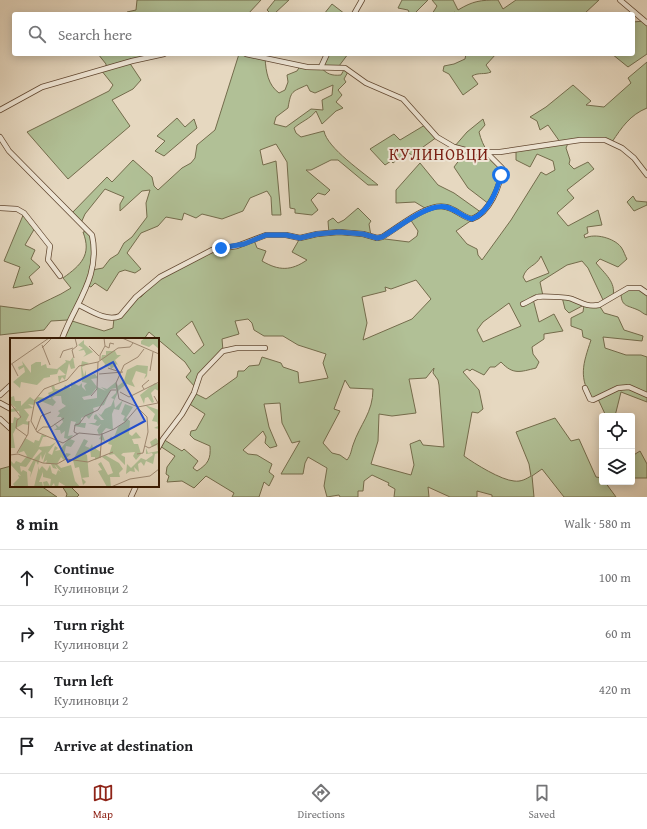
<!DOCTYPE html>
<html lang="en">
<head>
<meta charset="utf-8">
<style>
  body { margin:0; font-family:"Gentium Book Plus",serif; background:#f2f2f2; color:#202124 }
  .controls { position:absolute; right:12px; bottom:12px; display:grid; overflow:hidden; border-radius:4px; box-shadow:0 2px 10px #0003 }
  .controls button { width:36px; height:36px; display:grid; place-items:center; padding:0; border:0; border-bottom:1px solid #e0e0e0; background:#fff; color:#202124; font:20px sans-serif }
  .stop { position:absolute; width:12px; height:12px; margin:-9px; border:3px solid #1a73e8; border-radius:50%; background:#fff }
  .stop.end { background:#1a73e8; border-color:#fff; box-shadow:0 1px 4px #0008 }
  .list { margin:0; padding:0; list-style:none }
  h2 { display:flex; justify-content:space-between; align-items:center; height:52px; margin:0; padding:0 16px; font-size:17px }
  h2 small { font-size:13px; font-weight:400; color:#757577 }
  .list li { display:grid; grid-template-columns:26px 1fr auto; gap:12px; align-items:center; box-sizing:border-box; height:56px; padding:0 16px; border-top:1px solid #e0e0e0 }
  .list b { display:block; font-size:15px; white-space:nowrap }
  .list p { margin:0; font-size:13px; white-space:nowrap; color:#757577 }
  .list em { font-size:13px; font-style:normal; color:#757577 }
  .icon { flex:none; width:22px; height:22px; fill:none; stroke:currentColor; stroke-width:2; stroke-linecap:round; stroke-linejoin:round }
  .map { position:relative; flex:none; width:647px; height:497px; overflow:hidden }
  .search { position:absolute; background:#fff; box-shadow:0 2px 10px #0003; left:12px; right:12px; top:12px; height:44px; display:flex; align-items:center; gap:10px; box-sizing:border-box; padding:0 14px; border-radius:4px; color:#757577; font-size:15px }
  .sheet { height:276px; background:#fff }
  nav { display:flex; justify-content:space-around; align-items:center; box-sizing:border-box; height:56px; border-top:1px solid #e0e0e0; background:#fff; font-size:11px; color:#757577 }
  nav a { display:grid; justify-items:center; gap:2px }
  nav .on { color:#8f2418 }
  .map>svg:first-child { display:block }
</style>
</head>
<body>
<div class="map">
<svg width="647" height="497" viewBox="0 0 647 497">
  <rect width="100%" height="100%" fill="#e6d8c0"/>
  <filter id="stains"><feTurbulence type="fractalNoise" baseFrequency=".005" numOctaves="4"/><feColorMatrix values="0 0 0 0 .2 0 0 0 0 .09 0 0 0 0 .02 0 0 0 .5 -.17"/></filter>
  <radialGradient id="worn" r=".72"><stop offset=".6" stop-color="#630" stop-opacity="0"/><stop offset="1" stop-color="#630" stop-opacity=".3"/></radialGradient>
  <g fill="#b1c096" stroke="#746c4c" fill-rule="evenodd">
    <path d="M137,0H261L248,14H126L127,12L136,10Z"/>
    <path d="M275,0H289L274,14H271L267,10Z"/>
    <path d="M402,0H428L414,14H410L408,10L398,8Z"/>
    <path d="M432,0H453L458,10C473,1 480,0 498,0L503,9L516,0H599L584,14H456L455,12L451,14H432L437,6Z"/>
    <path d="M332,4L345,14H324Z"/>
    <path d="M644,21L647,23V54L628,67L612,54H633V22Z"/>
    <path d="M98,54H164L129,62L141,80L133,89L112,100L130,126L68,179L27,132L109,91L113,85L101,70L106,68V64Z"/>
    <path d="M239,54L265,58C266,72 268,85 279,93L285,90L288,82L287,75L297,71L300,66L321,67L327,54H348L339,66L321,67C326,74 332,76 341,75L345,68L349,70L344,79L346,82L338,90L342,95L336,102L343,108L336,111L322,124L316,111C310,119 302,121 294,128L296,133L301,137L324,131C327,148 364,173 378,185H368L338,160H331L311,170H306L330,190L325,195L318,193L311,200L318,210L312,215L295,213V209L290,208L287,162L276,144L260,150L263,165L276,161L281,215H272L271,197L267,191L250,198L243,211L222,219L202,214L196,218L184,213L182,220L166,217L158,226L141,233L127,253L141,269L135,273L125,270L119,272L107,291L95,283L91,287L88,286L69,320L104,331L113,328L114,318L120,316L136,297H141L160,277L221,248L254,240L257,248L266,251L262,261C279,271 291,271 307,260L292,252L300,238L329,234L328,221L333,218L338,223L344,220L358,208L371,221L369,224L371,236L377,238L376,241L377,238L409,242L417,236L418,231L410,219L428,210L415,202L396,203V190L420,163L438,185L454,193L482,213L456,231L467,244L477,249L478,255L482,260L511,220L541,172L546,175L555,170L553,161L537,154L530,167L516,160V150L560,142L548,125L540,130L537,121L530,117L546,107L573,85L591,101L586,105L604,107L631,83L628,78L647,62V108C630,115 622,127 612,142L569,141L566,148L570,160L569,164L574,169L588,162L594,169L567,190L574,198L557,213L568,226L598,210L602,225L587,227L588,233L584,235L585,238C595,233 614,238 621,247C624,251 625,256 627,259L618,267L600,259L596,263C605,274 616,282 613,296L604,302L588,268L582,261L567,265L540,282L543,296L533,299L539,322L554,314L563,331L544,334V339L532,347L533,354L539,362L536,368C520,372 513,375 501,362L495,367H490L484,375L472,369L470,371L467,369L463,372L479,390L483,409L478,413L472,412L464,456C475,464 501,480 514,481C521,482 526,479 531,476L529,464L516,432L555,418L571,441L579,439L596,477L602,478V482H605L616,497H564L542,469L532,476L534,497H492V495L477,491V497H450L428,487L429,497H394L395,489L388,485L389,483L372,475L364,481L363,491H358V497H340L339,495L327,497L324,486L327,468L308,457L305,463L303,474H281L300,441L292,443L282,423L280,403L264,404L269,427L277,446L270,448L265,443L266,437L263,431L243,450L248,454L257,455L272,464L269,472L274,476L269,486L264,482L259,497H232L234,493L206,476L194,488L182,481L167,482L169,476L166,474L167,467L175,456L160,446L163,439L182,451L184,449L198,461L193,468L197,471C208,464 211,459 210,446L194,439L190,435L191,431L196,430L205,414L188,403L194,393L206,399L237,377L238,371H244L249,366L259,365L262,357L281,363L283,367L298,372L299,383L328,378L323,363L326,354L298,345L283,336H264L254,330L252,323L248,319L235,321L239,334L222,339L223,351L200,375L196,388L186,377L191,371L185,362L149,332L144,339H62L68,320L51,321L44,330L0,335V306L30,310C43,301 58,297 71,288L63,278C81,265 92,255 83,232L89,231L92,235V270L103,268L110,259L118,254L124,243L132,237L147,217L146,203L150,190L142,191L120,211V204L124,197L105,189L85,214L81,223L71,214L107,177L112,182L133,160L152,177L154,186L158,190L182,168L191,163L195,158L197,145L215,130ZM307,85L310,91L315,93L333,85L332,95L322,100L323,110L311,109L286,127L274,124L276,117L288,108C291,90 292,92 307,85ZM541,256L549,273L526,282L523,277C527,265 536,267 541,256ZM416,280L431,299L412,319L363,340L367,323L362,297L386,291L385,287L391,289ZM509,303L521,326L483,342L477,330L483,322ZM192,321L204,345L194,354L176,334ZM434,368L433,373L438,380L439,385L444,447L423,445L420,440L410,444L414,465L411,475L371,464L378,441L379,414L392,416L416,413L409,379L426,378ZM345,380L350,388L373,389C373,413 360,424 353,445C351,451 351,455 347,460L340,455L332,453L323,443L340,411L334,409Z"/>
    <path d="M466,54H496L486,65L491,72C484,75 479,72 472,76L478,84L463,95L449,74L443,71L444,66L454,64L465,59Z"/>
    <path d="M177,118L185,127L194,119L197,128L164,156L155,151L165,141L157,136Z"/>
    <path d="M483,119L485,125L479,132C483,148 490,156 502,168L501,175L489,204L468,188L454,167L467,150L454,147L467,132Z"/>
    <path d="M425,125L437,137L412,155L407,152L393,163L391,161L385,165L370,149L394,134L400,140Z"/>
    <path d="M633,196L636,201L647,202V205L634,211L627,202Z"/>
    <path d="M24,213L36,226L25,245L35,250L31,259L40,267L29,277L33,284L13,288L20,267L4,261Z"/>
    <path d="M636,288L647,293V315C643,314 641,311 638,310C627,305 621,307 621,292Z"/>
    <path d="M562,297L580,303L599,305L604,313L618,317L624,330L643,336L642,341L603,337L605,348L626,355H641L647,357V402L621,392L615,416H606L598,399L593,400C578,378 583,364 591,340L583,337L582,330L571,326V318L583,312L584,305L569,313L565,309Z"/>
    <path d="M640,451L647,464V478H632V456Z"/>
    <path d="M11,466V486H41L57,497H0V469Z"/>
    <path d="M62,486H70L79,495L77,497H66L67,494Z"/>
  </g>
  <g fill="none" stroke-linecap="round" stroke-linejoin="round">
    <defs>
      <g id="minor">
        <path d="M620,0L647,23"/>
        <path d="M354,14L362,0"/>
        <path d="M246,54L307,67L345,68L366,83L403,99L437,137L454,147L473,152H500L580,140H605L622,148L634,158L647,175"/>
        <path d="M321,67L327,54"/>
        <path d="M0,110L42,87L132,61L164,54"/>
        <path d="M0,137L9,151L92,235C101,277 75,303 62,339"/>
        <path d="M0,208L17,209L24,213L50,246L48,260L60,276"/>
        <path d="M523,304C528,302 532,299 537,297C540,296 569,297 572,299C582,303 587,307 599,305L628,288H640L647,293"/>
        <path d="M79,305C91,311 107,322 120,316L136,297L160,277L212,250L237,246L266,235H286L300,238L317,234L339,232L363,234L377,238L382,237C398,228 427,202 446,207C456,209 462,217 472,219C490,212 500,187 502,168L486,152"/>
        <path d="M585,388L590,399L593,400L618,388L629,387L647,395"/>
        <path d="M0,395L11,385"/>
        <path d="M0,403L11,409"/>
        <path d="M0,419L11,429"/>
        <path d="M158,448L163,439L182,414L194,393L200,375L223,351L237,348H265"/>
        <path d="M131,497L136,486"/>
      </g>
    </defs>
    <use href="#minor" stroke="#624831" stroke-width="6"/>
    <use href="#minor" stroke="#efe6d6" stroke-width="4.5"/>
  </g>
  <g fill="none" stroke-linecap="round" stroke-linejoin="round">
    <path stroke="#1a73e8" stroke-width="5" d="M221,248L244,244L266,235H286L300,238L317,234L339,232L363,234L377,238L382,237C398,228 427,203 446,207C456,209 462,217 472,219C488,213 497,191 501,175"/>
  </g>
  <g text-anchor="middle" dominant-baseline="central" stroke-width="4" stroke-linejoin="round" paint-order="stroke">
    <g font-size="16" letter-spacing="1" fill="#7a1f14" stroke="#efe6d6">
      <text x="439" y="154">КУЛИНОВЦИ</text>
    </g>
  </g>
  <g transform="translate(10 338)">
    <rect width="149" height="149" fill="#e6d8c0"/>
    <path d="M135,0H149V11L143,6L139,9L131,6V3ZM74,2V6L83,14L73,19L76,16L74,12L68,13L73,10L68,7ZM96,13H105L107,17H111L105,22L110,30L107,26L101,31L100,28L94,29L95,26L91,21L92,17H96ZM63,19L65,30L61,31L59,25L55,42L52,39L49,45L48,38L56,37L49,31L47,36L40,37V39L34,40L27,47L11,44L10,50L3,44L15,34L14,29L9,32L8,29L13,27L12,23L21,35V27L26,24H31V28L36,26L37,30L47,31L56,24L55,22L60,23ZM72,23L79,25L72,29L74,38L76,32V39L85,36L88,40L81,41L87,49L81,57L72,59L74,62L87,60V49L96,53L91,49L97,51L106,44L108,48L114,43L117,32L127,27L138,28L137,38L134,41L136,36L126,33L122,43L125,49L117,46L109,52L104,63L105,70L113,62L109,72L104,71L102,76L103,92L96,90L92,95L95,103L89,101L92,95L89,97L87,92L91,86L88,88L78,85H85L87,82L84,81V78L86,76L91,82H94L88,75L91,77L95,71L101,68L104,61L101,60L106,55V50L101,51L94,67L83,70L84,74L79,81L76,78L71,80V85H76L75,90L64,88L66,84L61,83L58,98L63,97L60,101L65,103L61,109L56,108L54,118L56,115L61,116L54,122L51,119L47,126L51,130L61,127L65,143L70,149H57L49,144L48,149H45L44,145L41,149H34L33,144L37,143L40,148L41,141L33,139V134L29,144H32L33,149H24L29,128V132L32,128L37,133L40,127L42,135L46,137L48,132L51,134L44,126L47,131L43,130L41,126H36L37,122L33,125L36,114L32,122L31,116L28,127L26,123L20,140L21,134L18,132L24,121L32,113L29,111L16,129L10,128L11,134L13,132L17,134L18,149H5L3,146L9,140L8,137L11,138L0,126V122L4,126L6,123L11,125L17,118L14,113L8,115L15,100L24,105L25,102L29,103L32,96L37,99H33L29,109L40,108L46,104L38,115L42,117L45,108L48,110L45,113L50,112L58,101L54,100L55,93L51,96L50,92H44L47,90L44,85L49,89L53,84L51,79H47L50,75L48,73L56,68L52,65L51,58H45L42,60L46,64L43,68L28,62L24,67L18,66L23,70L14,71L19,77L16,83L19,84V87L13,86L6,90L3,96L5,110H0V85H3L4,79L10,81L9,73L0,74L1,71L6,70L0,65L1,59L4,58L5,63H11V68L20,59L24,62L28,59L41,61L38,55L43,53L41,48L44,47L45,51L53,52L55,47L61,50V44L69,48L72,45V49L76,53L74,48L77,45L72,44L71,28ZM145,45L149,46V53L145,51L141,55L144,64L142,65L138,59L135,60L134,66L130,57ZM115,66L123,69L116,80L120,83L119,96L122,98L126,94L131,100L122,101L124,106H128L131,116L126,122L123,118L125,114L113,115L111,117L115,119V127L104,116L99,117L102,107L98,106L101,98L103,102L108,89L115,84L113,82L115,78L111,76ZM135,67L149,72V97V91L144,90L148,88L147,84L142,83L145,76ZM146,100L149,104V115L145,116L143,126L136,123L134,128L131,124L128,126L129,134L124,129L125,134L120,133L116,136L117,126L121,130L131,120L136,122L143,117L142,115L136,116V110L138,115L148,113L147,107L142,109L140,104ZM74,101L78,103L75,108L80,110L82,106L83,110L87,107L86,111L91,114L90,120L85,122V119H81L80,111L74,115L77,117L79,139L72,140L76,144L73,147L69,129L65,130L63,122ZM95,117L109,125L113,131L109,135L110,139H100L101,149H97L88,133L92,132L88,126L91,124L98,137L103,135L99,124L92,119Z" fill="#b1c096"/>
    <path fill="none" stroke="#a08b74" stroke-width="1" d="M112,0L149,16M123,5L120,9L108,10L88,24L69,28L57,42L34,51L25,62L21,83L27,94L53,105L69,95L90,97L104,91L115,84L128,69M32,7L40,27M79,8L89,18M95,8L99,10L100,5L104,6M32,10L42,0M50,20L53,13L63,10M64,20L62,12L67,8L65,0M90,22V17L95,8L94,0M2,26L8,38M0,27L39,0M98,30L110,34M140,33L143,14M89,36L113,34M134,51L132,48L139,42M110,54L119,59L149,44M81,58L87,51L88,24M0,65L11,79L7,82L6,90L17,98M128,69L109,61L106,45L114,27L128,19L134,11M128,69L148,65L144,58M26,92L31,78L41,74M27,94L33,89H41L54,80M68,96L64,94L65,87L69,86L75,78L88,72L101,52H106M135,108L139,110L149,105M7,115L18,96L19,83M127,116L133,115L138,94L137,79L128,70M0,117L8,116L33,125L47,126L56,121L78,124L103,114M90,120L92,95M101,149L120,141L140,138L149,131"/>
    <path fill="#1d4ed8" fill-opacity="0.15" stroke="#1d4ed8" stroke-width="2" d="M103,24L135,83L58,124L27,65Z"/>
    <rect width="149" height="149" fill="none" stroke="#361801" stroke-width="2"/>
  </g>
  <rect width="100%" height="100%" filter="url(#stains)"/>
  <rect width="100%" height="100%" fill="url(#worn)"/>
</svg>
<div class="controls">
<button><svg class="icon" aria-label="locate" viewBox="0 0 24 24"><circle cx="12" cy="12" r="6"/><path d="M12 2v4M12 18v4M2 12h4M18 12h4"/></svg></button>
<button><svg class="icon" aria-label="layers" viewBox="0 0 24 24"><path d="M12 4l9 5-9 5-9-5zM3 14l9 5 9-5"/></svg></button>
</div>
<div class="stop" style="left:501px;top:175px"></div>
<div class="stop end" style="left:221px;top:248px"></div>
<div class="search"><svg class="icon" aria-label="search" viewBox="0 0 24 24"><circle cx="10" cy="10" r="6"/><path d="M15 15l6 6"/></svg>Search here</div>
</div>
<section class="sheet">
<h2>8 min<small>Walk · 580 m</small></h2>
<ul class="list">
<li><svg class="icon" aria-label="ahead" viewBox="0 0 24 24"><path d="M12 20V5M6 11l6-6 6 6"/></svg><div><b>Continue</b><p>Кулиновци 2</p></div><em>100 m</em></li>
<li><svg class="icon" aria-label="right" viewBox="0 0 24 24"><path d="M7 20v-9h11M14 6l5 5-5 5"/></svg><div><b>Turn right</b><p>Кулиновци 2</p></div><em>60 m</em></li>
<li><svg class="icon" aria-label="left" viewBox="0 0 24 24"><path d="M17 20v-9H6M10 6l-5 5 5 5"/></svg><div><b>Turn left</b><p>Кулиновци 2</p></div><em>420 m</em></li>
<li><svg class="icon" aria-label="arrive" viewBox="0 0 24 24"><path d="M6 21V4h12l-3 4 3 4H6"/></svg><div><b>Arrive at destination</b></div></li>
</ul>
</section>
<nav>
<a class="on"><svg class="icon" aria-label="map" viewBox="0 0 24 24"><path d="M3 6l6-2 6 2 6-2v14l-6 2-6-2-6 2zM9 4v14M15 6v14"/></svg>Map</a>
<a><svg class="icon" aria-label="directions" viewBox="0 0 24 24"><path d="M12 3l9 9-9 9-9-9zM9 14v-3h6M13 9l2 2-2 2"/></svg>Directions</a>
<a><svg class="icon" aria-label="saved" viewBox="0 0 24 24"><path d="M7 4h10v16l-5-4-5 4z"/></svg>Saved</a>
</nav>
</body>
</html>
